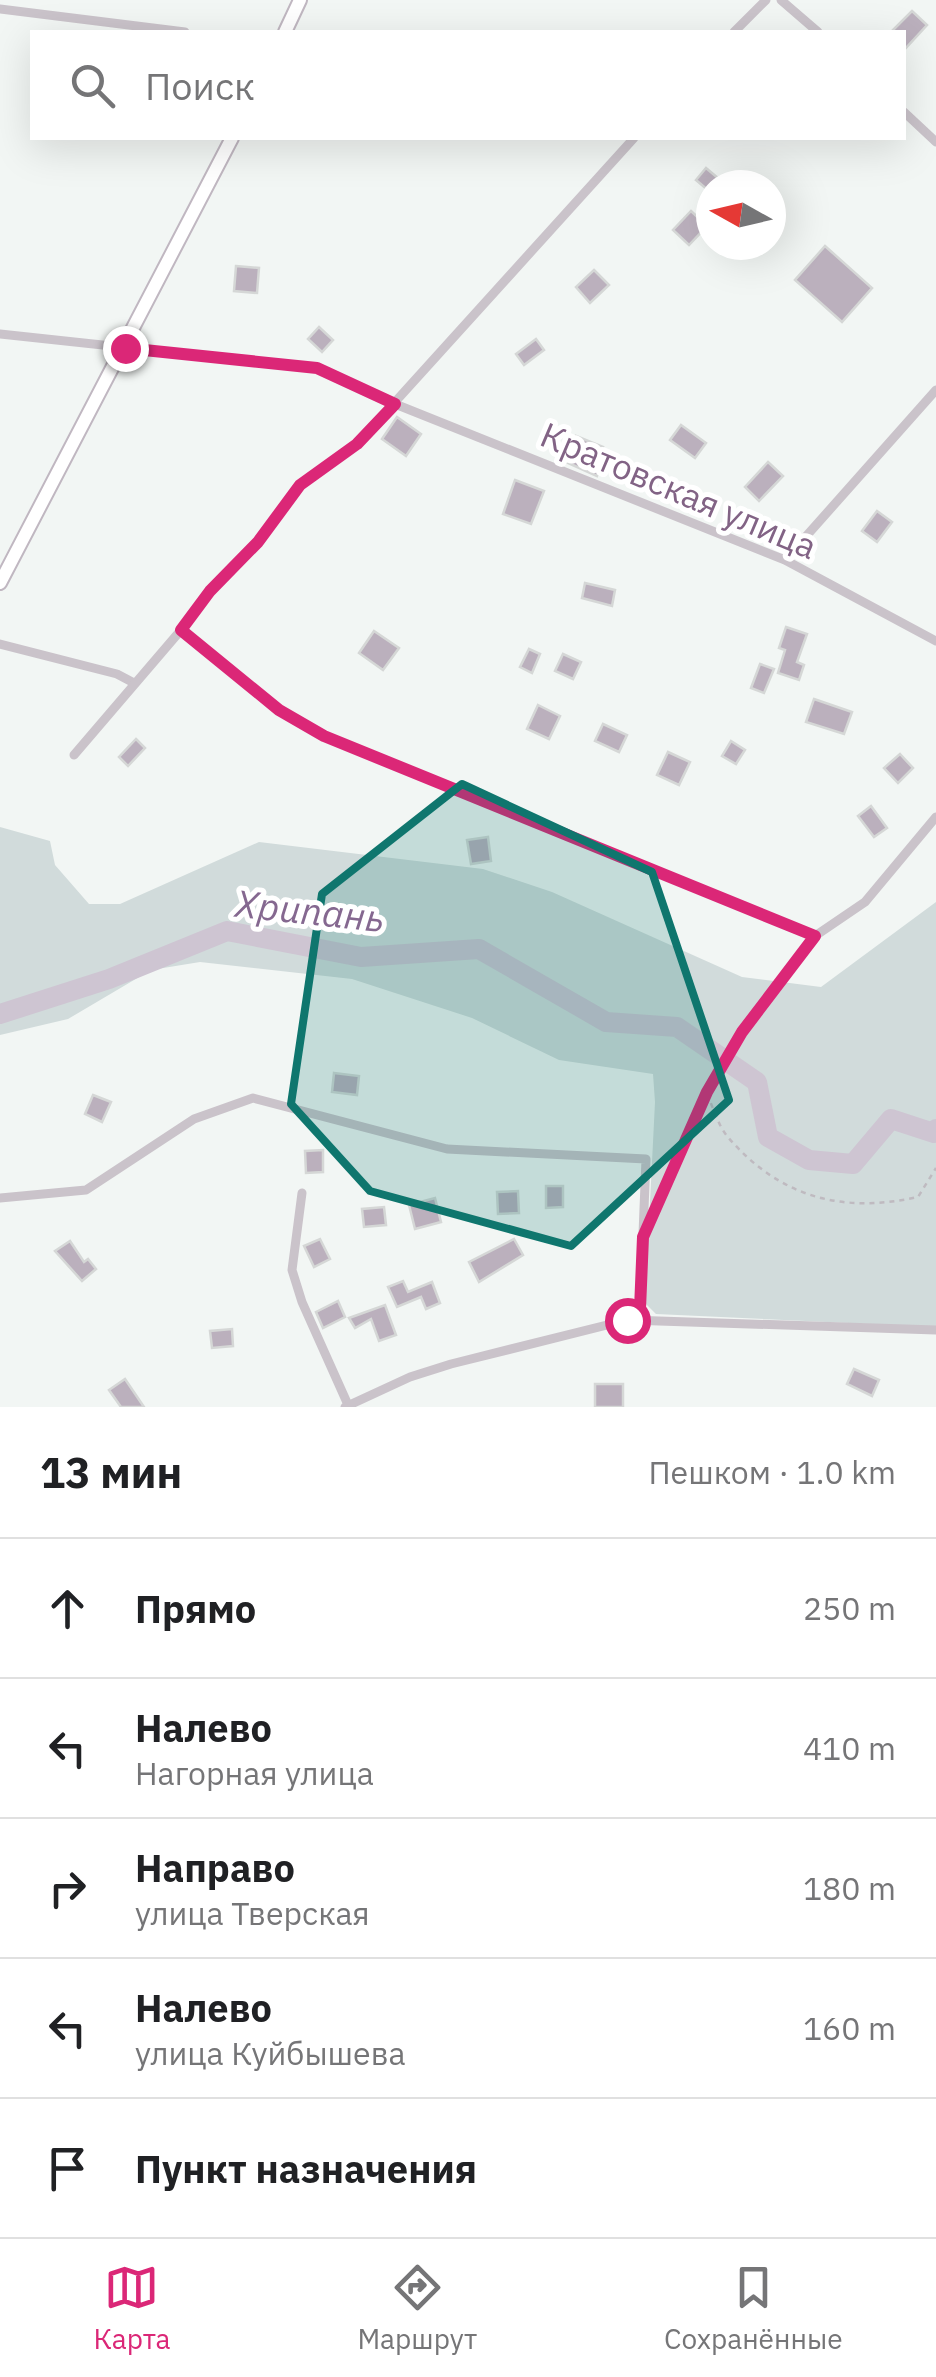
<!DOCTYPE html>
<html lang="ru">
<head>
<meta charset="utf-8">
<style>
  body { margin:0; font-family:"IBM Plex Sans",sans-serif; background:#f2f2f2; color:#202124 }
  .compass { position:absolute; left:696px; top:170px; width:90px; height:90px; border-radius:50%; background:#fff; box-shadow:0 10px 40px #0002; rotate:278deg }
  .stop { position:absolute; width:30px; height:30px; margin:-22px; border:8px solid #db2777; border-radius:50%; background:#fff }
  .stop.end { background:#db2777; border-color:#fff; box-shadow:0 2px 10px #0008 }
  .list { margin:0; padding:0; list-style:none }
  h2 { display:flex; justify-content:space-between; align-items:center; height:130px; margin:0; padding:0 40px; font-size:42px }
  h2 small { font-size:32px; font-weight:400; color:#757577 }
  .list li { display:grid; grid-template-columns:65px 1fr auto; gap:30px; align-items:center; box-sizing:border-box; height:140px; padding:0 40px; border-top:2px solid #e0e0e0 }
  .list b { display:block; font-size:38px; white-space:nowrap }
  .list p { margin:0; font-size:32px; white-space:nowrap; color:#757577 }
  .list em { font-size:32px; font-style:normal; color:#757577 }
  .icon { flex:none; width:55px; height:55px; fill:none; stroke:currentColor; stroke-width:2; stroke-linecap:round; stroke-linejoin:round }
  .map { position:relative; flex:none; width:936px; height:1407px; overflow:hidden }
  .search { position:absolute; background:#fff; box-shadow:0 10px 40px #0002; left:30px; right:30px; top:30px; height:110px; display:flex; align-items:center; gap:25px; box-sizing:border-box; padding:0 35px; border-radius:0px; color:#757577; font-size:38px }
  .sheet { height:830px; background:#fff }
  nav { display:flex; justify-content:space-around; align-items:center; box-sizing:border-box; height:140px; border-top:2px solid #e0e0e0; background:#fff; font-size:28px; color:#757577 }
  nav a { display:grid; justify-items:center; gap:5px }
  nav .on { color:#db2777 }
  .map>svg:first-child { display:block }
</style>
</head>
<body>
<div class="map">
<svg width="936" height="1407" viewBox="0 0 936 1407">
  <rect width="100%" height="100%" fill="#f2f6f4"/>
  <path fill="#d1dbdb" d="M0,827L50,841L55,865L89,904H120L259,842L483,869L552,892L742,977L821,987L936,902V1327L656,1314L645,1303L655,1102L653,1074L559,1060L472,1018L352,979L200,962L151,970L68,1019L0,1035Z"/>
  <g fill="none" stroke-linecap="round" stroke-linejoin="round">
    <path stroke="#cec5d2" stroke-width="20" d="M0,1014L109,979L227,931L361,957L479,949L606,1022L677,1027L757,1082L768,1137L809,1160L853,1164L891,1119L934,1133L936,1129"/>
  </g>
  <g fill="#bbb0bd" stroke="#d5d7d6" stroke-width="2.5">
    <path d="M912,11L927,25L904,50V32H891Z"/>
    <path d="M706,168L719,179L709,191L696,180Z"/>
    <path d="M691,211L707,226L689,245L673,230Z"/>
    <path d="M825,246L872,288L842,322L795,280Z"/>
    <path d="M236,266L259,268L257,293L234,291Z"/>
    <path d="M594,270L609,285L590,303L576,287Z"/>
    <path d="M319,327L333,340L322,352L308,339Z"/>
    <path d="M536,339L544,350L524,365L516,354Z"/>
    <path d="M397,417L421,434L406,456L382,439Z"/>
    <path d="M681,425L706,443L695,458L670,440Z"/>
    <path d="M576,436L603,447L595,466L600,468L597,476L566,462Z"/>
    <path d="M768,462L783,476L759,501L745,487Z"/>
    <path d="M515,480L544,491L531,524L503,514Z"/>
    <path d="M877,511L892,522L877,542L862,531Z"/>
    <path d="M585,583L615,590L612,606L582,598Z"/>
    <path d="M786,627L807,634L797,662L804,665L799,680L778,673L785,650L779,648Z"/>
    <path d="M374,631L399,648L383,670L359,653Z"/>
    <path d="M529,649L540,654L532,673L520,667Z"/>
    <path d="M563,654L581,662L573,679L555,671Z"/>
    <path d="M760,664L774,669L764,693L751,688Z"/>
    <path d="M814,699L852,712L844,734L806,722Z"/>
    <path d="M538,705L560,716L549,739L527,729Z"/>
    <path d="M603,724L627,735L619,752L595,741Z"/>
    <path d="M136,739L145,748L128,766L119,757Z"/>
    <path d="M731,741L745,750L736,764L722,756Z"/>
    <path d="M668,752L690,762L679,785L657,775Z"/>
    <path d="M900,754L913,768L898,783L884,768Z"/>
    <path d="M871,806L887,828L874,837L858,816Z"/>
    <path d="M488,837L491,861L471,864L467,840Z"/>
    <path d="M334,1073L359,1076L357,1095L332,1092Z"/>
    <path d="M93,1095L111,1102L102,1122L85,1114Z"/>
    <path d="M323,1150V1172L306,1173L305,1151Z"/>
    <path d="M546,1186H563V1207L546,1208Z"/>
    <path d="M518,1191L519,1213L498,1214L497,1192Z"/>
    <path d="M435,1198L441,1222L415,1229L409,1205Z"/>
    <path d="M384,1207L386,1225L364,1227L362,1209Z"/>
    <path d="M320,1239L330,1259L314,1267L304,1246Z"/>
    <path d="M514,1239L523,1255L479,1282L469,1262Z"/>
    <path d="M70,1241L84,1262L88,1259L96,1269L82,1281L55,1251Z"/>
    <path d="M403,1281L408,1292L432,1282L440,1303L426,1309L421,1297L397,1307L388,1287Z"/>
    <path d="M338,1301L345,1317L323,1328L316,1312Z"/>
    <path d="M385,1305L396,1335L379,1341L371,1319L355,1328L349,1318Z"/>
    <path d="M232,1329L233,1346L212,1348L210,1331Z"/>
    <path d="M854,1369L879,1380L872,1396L847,1384Z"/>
    <path d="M125,1379L144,1407H121L109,1390Z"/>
    <rect x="595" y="1384" width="28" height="23"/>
  </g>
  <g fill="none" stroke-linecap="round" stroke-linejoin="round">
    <defs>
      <g id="secondary">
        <path d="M285,32L300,0"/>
        <path d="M0,583L232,138"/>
      </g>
    </defs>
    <use href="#secondary" stroke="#c0b7c1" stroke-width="16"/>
    <g stroke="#bfbac0" stroke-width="2.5" stroke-dasharray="5 5" stroke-linecap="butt">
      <path d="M707,1094C713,1107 718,1125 727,1136C779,1197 841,1214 918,1197L936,1168"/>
      <path d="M656,1208L713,1080L741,1032L809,944"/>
    </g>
    <g stroke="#cac3ca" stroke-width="9">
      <path d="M781,0L818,32"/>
      <path d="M0,9L185,32"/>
      <path d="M734,32L766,0"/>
      <path d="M904,112L936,142"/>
      <path d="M0,334L317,368L395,404L785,560L936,641"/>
      <path d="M785,560L936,390"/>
      <path d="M181,630L279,710L324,736L815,936L865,902L936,817"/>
      <path d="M0,644L117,674L134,683"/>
      <path d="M74,755L181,630L210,591L259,542L300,485L357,444L634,138"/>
      <path d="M302,1193L292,1270L302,1302L349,1407"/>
      <path d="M0,1198L86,1190L194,1119L253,1098L447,1149L646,1159L640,1309L627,1320L451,1364L410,1377L345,1407"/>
      <path d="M629,1320L936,1330"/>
    </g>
    <use href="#secondary" stroke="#fff" stroke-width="12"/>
  </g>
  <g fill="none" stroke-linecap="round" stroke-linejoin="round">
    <path stroke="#db2777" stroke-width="12" d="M125,348L317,368L395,404L357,444L300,485L258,542L210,591L181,630L279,710L324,736L815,936L742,1032L707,1092L643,1237L640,1309L627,1320"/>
  </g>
  <path fill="#0f766e" fill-opacity="0.2" stroke="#0f766e" stroke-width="8" stroke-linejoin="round" d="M462,784L652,872L729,1100L571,1246L370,1191L291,1104L322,894Z"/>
  <g text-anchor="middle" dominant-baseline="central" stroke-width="10" stroke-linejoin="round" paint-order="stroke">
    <g font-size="35" fill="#826385" stroke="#fff">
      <text transform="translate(679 490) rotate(23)">Кратовская улица</text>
    </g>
    <g font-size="38" font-style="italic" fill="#856890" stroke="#fff">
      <text transform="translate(310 910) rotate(6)">Хрипань</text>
    </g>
  </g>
</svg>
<svg class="compass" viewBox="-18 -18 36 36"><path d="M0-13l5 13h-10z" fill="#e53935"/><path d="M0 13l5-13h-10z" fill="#757577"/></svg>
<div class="stop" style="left:627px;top:1320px"></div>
<div class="stop end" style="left:125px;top:348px"></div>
<div class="search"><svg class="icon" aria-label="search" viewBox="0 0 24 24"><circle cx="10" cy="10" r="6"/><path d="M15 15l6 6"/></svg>Поиск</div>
</div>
<section class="sheet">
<h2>13 мин<small>Пешком · 1.0 km</small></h2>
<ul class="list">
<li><svg class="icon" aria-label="ahead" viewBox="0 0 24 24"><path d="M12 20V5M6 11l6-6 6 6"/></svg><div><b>Прямо</b></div><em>250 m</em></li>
<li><svg class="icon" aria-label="left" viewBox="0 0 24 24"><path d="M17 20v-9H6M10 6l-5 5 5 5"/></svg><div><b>Налево</b><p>Нагорная улица</p></div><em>410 m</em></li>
<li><svg class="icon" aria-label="right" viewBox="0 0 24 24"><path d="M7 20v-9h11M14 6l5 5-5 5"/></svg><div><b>Направо</b><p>улица Тверская</p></div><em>180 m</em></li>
<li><svg class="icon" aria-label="left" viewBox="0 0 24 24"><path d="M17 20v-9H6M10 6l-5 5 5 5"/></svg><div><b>Налево</b><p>улица Куйбышева</p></div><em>160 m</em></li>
<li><svg class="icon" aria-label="arrive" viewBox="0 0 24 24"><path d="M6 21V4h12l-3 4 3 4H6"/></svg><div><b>Пункт назначения</b></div></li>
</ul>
</section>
<nav>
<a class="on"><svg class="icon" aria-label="map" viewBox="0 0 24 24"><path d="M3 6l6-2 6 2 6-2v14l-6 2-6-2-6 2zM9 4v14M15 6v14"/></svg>Карта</a>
<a><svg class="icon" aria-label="directions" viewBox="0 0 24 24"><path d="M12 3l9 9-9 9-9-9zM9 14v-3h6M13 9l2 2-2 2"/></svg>Маршрут</a>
<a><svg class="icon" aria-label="saved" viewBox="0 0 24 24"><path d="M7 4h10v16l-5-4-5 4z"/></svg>Сохранённые</a>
</nav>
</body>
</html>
